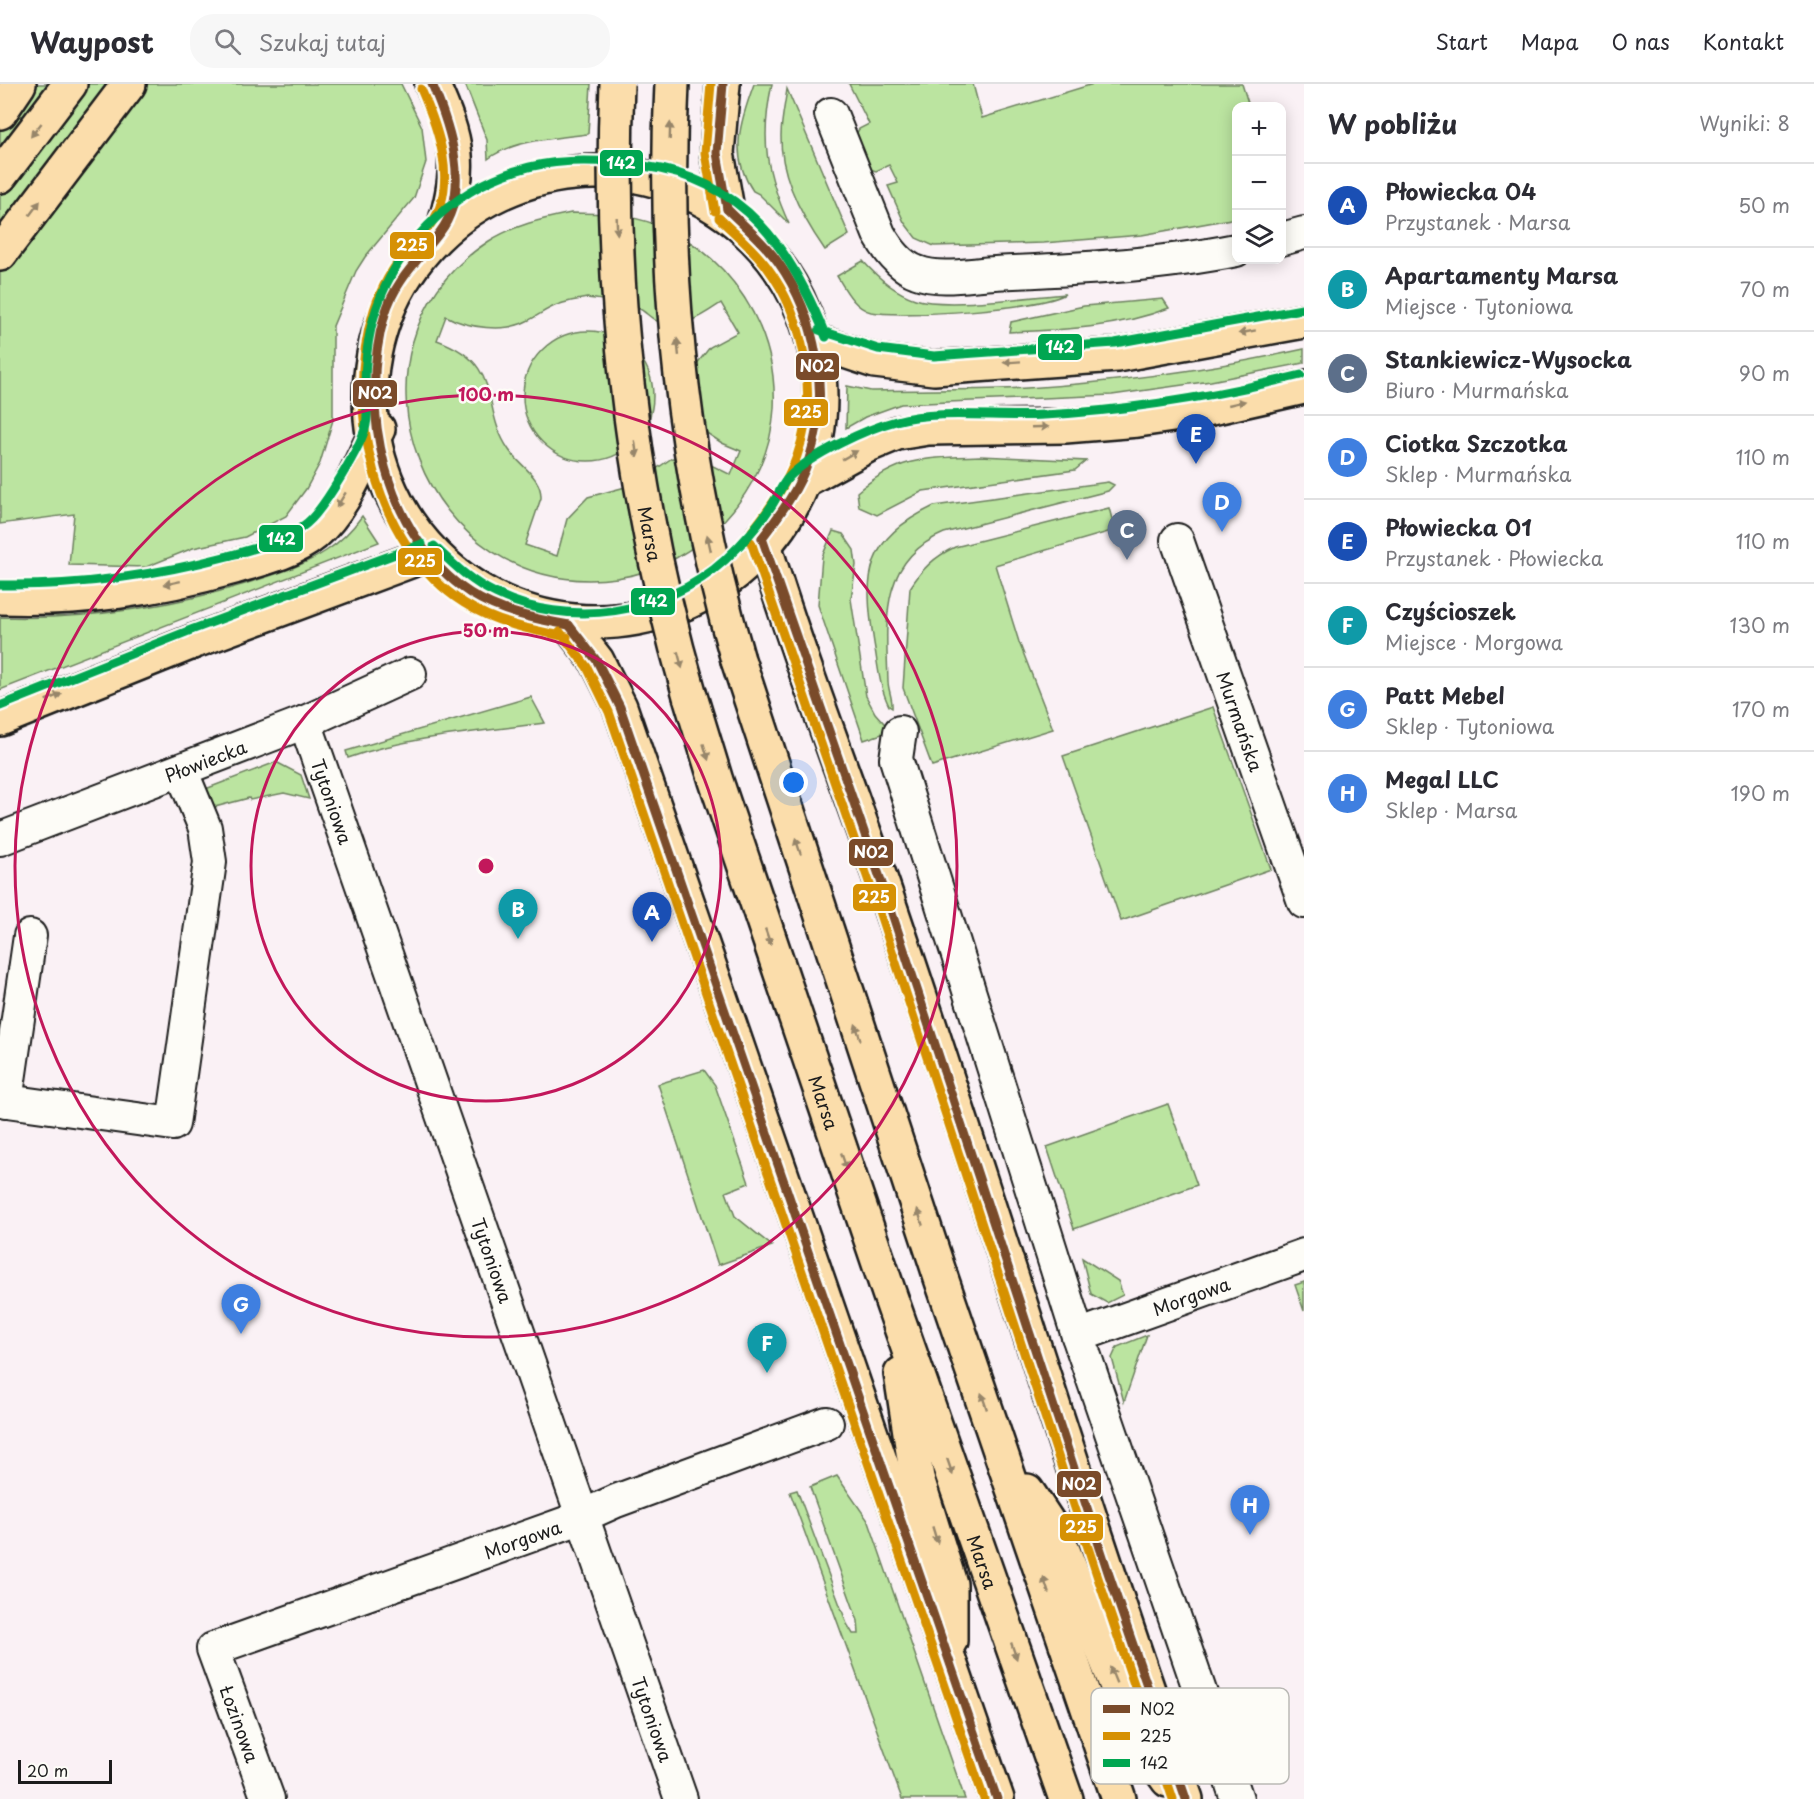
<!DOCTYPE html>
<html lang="pl">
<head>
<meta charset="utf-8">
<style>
  body { margin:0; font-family:"Playpen Sans",sans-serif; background:#f7f7f7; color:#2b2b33 }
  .controls { position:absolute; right:18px; top:18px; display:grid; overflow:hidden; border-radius:12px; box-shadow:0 3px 15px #0003 }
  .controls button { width:54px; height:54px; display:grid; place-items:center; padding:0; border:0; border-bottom:2px solid #e1e1e2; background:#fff; color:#2b2b33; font:30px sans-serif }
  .scale { position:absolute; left:18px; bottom:15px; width:94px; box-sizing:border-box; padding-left:6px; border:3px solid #1c1c1c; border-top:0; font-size:16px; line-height:21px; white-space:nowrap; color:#1c1c1c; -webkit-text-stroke:4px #fdfcf7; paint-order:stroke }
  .you { position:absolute; left:794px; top:699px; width:21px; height:21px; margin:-15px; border:4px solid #fff; border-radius:50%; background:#1a73e8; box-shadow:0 0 0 9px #1a73e833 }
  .badge { display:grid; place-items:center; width:39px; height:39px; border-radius:50%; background:#2563eb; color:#fff; font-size:20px; font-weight:700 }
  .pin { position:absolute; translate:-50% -50px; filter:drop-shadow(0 2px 3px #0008) }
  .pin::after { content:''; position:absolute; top:32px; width:21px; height:18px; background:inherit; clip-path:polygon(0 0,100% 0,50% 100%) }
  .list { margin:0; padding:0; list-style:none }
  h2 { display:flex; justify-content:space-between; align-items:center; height:78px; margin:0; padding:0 24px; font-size:26px }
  h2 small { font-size:20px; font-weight:400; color:#7c7c81 }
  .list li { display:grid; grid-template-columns:39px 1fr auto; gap:18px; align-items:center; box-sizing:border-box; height:84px; padding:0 24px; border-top:2px solid #e1e1e2 }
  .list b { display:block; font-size:22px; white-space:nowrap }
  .list p { margin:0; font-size:20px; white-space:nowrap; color:#7c7c81 }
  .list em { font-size:20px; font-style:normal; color:#7c7c81 }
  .icon { flex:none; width:33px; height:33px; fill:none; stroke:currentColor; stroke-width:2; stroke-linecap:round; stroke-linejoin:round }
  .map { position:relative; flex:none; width:1304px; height:1715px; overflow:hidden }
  header { display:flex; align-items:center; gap:36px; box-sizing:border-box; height:84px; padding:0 30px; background:#fff; border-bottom:2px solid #e1e1e2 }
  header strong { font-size:28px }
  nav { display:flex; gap:33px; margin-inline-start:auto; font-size:21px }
  .search { width:420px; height:54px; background:#f7f7f7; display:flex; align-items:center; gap:15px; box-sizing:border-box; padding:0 21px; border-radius:24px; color:#7c7c81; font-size:22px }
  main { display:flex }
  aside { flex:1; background:#fff }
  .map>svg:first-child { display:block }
</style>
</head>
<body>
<header>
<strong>Waypost</strong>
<div class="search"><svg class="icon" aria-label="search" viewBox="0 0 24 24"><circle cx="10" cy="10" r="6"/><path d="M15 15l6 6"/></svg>Szukaj tutaj</div>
<nav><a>Start</a><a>Mapa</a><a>O nas</a><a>Kontakt</a></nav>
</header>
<main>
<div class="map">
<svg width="1304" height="1715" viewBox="0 0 1304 1715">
  <rect width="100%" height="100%" fill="#faf1f5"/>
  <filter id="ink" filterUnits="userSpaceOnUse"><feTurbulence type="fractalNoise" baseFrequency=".0167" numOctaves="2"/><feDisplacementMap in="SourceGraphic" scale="12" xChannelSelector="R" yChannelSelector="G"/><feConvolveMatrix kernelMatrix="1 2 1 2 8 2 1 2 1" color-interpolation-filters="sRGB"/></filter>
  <g filter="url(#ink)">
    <g fill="#bbe4a0" stroke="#6c805e" stroke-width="1.5" fill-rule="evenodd">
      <path d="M0,0H401L422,43L426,78L414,114L365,173L356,187L333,242V336L320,379L306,405L286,432L245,453L193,464L146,483L69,481L74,430L0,440Z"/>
      <path d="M465,0H591L588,50C557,54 513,56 488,75L487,56Z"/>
      <path d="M754,0H772C760,55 766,89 789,140L759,110L753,107C729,71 740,38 754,0Z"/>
      <path d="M849,0H973L982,34L1093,0H1242L1249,22H1236V134L1142,151L1043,159L934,162L916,154L904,138L888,102L898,99L889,81L876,87L870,85L856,50L859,45L869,40Z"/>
      <path d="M787,5L849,151L825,166C802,133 780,93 781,52C781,37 785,20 787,5Z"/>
      <path d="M571,129C600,129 629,130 657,141C730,170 778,245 774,324C770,407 698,483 617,494C423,520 325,264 489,157C514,141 542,135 571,129ZM587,214C604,216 621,218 638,224C645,227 650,234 657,237C683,246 700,233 721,219L738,248L710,263L692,286L699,344L722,359L741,367L731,391L703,377L672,374L633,401L588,413L567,435L557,472L525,461L541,414C542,393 520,382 509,366C479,323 506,281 437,256L446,232C467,244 505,249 527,237C538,232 547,224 560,220C568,217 578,216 587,214Z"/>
      <path d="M863,177C878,194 894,208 915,215C947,225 1029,213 1065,210C1040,225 902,234 871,228C854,224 845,205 837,192Z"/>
      <path d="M1163,215L1169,224C1117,244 1064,246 1009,248L1011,238L1084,222Z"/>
      <circle cx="588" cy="312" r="65"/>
      <path d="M1304,265V279L1211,297L1112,311L901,320L865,333L846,344L847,302L871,307C923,305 975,307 1027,304C1121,298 1213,285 1304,265Z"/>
      <path d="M980,372L1086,377L1075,386L923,407L877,431L859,423L857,408C900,372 927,374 980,372Z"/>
      <path d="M1108,398L1114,401L1108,407L944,449C879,476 886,537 888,597C888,606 893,615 892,624L889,622C879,602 878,581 874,559C863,490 865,455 934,422Z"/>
      <path d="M1109,424L1115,446L995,481L1019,558L1053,645L932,682L903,604L910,504C922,485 934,473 955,463Z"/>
      <path d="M362,432L379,458L0,606V533C84,536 165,524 245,500C272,491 302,483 326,467C340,458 352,446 362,432Z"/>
      <path d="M833,447L843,450L854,466L856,481L851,515L866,612L875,629L891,647L864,656L818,521L822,473Z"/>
      <path d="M531,613L545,639C479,648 411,652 348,674L346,667Z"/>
      <path d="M1213,623L1271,785L1121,837L1063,672Z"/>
      <path d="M276,678L301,691L309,715L284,709L250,716L249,714L211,724L203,706Z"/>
      <path d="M704,986L715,1001L749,1099L726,1108L735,1132L772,1162L718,1181L658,1000Z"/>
      <path d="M1168,1020L1197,1101L1074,1145L1047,1063Z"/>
      <path d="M1082,1174L1118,1197L1123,1211L1107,1219L1091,1210Z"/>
      <path d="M1304,1198V1227L1295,1201Z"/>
      <path d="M1147,1251L1124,1318L1112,1274L1117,1263Z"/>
      <path d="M837,1392L869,1438L965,1715H902L790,1408L797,1406L847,1540L853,1550H859L858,1537L810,1403Z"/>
    </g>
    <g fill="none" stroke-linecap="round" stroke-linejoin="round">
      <defs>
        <g id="minor">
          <path d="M831,30L879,150C888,166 900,182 917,188C940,197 971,190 995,189C1075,185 1157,182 1236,166"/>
          <path d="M1282,155L1304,149"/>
          <path id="s1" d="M1177,456L1304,818"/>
          <path id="s2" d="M305,638L681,1715"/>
          <path d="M900,648L896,675L1078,1252L1237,1715"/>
          <path id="s3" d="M0,755L305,638L410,590"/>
          <path d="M0,1016L173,1040L210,778L205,744L181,686"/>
          <path d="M6,1017L30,852"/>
          <path id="s4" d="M1078,1252L1304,1171"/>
          <path id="s5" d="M268,1715L213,1565L569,1438L616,1417L827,1339"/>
        </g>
        <g id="major">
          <path d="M432,0C458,57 463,82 444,143"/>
          <path d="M723,0L717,69L727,125"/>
          <path d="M0,28L19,0"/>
          <circle cx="595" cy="313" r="225"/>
          <path d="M0,92L70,0"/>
          <path d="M0,170L129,0"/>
          <path d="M815,257L875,277L934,284L1117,271L1304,237"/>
          <path d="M799,399L868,361L897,349L928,344L1065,342L1138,336L1194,328L1304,303"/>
          <path d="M762,454C799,576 846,694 887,814C989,1114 1080,1417 1186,1715"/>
          <path d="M0,513C82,516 155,505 234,483C261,475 292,468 314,450C345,423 359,381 378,345"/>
          <path d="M569,541L597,577L620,623L997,1715"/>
          <path d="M738,576L941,1194L1119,1715"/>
          <path id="s6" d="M690,612L716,697L889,1209L1066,1715"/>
          <path d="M0,635L195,557L426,471"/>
          <path d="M901,1290L917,1394L950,1500V1557"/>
          <path d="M1027,1407L1058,1454L1137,1653L1168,1696"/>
        </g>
      </defs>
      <use href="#minor" stroke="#1c1c1c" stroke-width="36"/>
      <use href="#major" stroke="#1c1c1c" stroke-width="38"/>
      <use href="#minor" stroke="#fdfcf7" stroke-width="32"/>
      <use href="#major" stroke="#fbddab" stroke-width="33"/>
      <defs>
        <g id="major-bridge">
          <path id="s7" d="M617,0C608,206 632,414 690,612"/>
          <path d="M672,0C662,194 684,390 738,576"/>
        </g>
      </defs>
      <use href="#major-bridge" stroke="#1c1c1c" stroke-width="38" stroke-linecap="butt"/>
      <use href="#major-bridge" stroke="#fbddab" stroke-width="33"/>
      <defs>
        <g id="bus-1">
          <path d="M432,0C450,42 472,106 440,148C420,175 395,196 385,230C357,323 385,453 470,509C500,528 535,535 569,541"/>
          <path d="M723,0L717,69L727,125"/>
          <path d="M727,125C744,142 764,158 778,178C817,233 831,311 809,375C799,405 781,429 762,454"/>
          <path d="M762,454L887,814L1109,1491L1186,1715"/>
          <path d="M569,541L597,577L620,623L997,1715"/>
        </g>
        <g id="bus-2">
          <path d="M711,0L705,69L715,127"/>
          <path d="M421,5C438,44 459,100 431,140C426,147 419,153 413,160C396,178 382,201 374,226C343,323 374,461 464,519C495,539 531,546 567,553"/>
          <path d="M719,134C735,150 753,164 767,183C805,234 819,311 797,372C787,400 771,423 752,447"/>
          <path d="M751,458L876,818L1098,1494L1173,1715"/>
          <path d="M560,548L587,583L609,628L984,1715"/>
        </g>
        <g id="bus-3">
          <path d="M819,246L878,265L934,272L1115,259L1302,225"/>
          <path d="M434,462C453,480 471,498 495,509C568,545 665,531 725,476C742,460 759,441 772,421C778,412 781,401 789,393C810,371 866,345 896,337C941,325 997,334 1044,331C1132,326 1216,312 1301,291"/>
          <path d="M0,501C78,502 153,492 228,472C255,464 285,458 307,439C323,426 362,361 366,341C369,328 365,314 365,301C365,282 367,262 371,244C389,167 452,102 529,83C566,74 606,76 644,82C744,96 791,164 826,253"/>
          <path d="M0,622L191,546L422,460"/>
        </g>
      </defs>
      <use href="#bus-1" stroke="#fdfcf7" stroke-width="14"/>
      <use href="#bus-2" stroke="#fdfcf7" stroke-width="14"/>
      <use href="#bus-3" stroke="#fdfcf7" stroke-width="14"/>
      <use href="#bus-1" stroke="#7a4b2a" stroke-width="9"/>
      <use href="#bus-2" stroke="#d69104" stroke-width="9"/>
      <use href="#bus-3" stroke="#00a651" stroke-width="9"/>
    </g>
    <defs><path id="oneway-solid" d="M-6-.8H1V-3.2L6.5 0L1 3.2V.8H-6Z" transform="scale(1.5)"/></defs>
    <g fill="#97866b">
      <use href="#oneway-solid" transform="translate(36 46) rotate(128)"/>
      <use href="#oneway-solid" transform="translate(670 47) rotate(-88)"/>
      <use href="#oneway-solid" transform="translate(35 124) rotate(-53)"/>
      <use href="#oneway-solid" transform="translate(617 142) rotate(88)"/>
      <use href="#oneway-solid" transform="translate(1247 248) rotate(170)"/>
      <use href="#oneway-solid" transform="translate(678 263) rotate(-96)"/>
      <use href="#oneway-solid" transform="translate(1012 278) rotate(176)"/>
      <use href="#oneway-solid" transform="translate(1237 319) rotate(-13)"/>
      <use href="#oneway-solid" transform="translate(1040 343) rotate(-2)"/>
      <use href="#oneway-solid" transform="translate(636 365) rotate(82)"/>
      <use href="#oneway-solid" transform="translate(850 371) rotate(-29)"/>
      <use href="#oneway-solid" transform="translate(341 416) rotate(122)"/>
      <use href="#oneway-solid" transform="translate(709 459) rotate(-103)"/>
      <use href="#oneway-solid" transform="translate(172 499) rotate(168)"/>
      <use href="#oneway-solid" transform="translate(680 576) rotate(75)"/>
      <use href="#oneway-solid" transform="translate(54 613) rotate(-22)"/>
      <use href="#oneway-solid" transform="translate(706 668) rotate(73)"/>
      <use href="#oneway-solid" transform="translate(798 762) rotate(-108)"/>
      <use href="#oneway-solid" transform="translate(768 853) rotate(71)"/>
      <use href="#oneway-solid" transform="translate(858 948) rotate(-108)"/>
      <use href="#oneway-solid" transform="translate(844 1077) rotate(71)"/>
      <use href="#oneway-solid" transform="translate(920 1133) rotate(-108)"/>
      <use href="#oneway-solid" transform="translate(984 1317) rotate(-109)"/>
      <use href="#oneway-solid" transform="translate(950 1383) rotate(71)"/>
      <use href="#oneway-solid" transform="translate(935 1451) rotate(73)"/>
      <use href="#oneway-solid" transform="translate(1046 1501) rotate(-108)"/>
      <use href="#oneway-solid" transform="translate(1014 1567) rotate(71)"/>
      <use href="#oneway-solid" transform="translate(1113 1591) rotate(-112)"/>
    </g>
  </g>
  <g fill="none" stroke="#c2185b" stroke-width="3">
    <circle cx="486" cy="782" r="235"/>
    <circle cx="486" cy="782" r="471"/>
  </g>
  <g text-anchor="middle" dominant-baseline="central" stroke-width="5" stroke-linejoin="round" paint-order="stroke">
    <g font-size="18" fill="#1c1c1c" stroke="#fdfcf7">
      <text stroke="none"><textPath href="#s7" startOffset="452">Marsa</textPath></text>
      <text stroke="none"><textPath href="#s1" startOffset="192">Murmańska</textPath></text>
      <text stroke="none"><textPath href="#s3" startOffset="220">Płowiecka</textPath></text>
      <text stroke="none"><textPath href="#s2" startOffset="84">Tytoniowa</textPath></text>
      <text stroke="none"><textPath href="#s6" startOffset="428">Marsa</textPath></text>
      <text stroke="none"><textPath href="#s2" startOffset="570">Tytoniowa</textPath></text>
      <text stroke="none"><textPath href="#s4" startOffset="120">Morgowa</textPath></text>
      <text stroke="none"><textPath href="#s5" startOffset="488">Morgowa</textPath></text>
      <text stroke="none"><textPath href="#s6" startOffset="914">Marsa</textPath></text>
      <text stroke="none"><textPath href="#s2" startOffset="1056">Tytoniowa</textPath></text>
      <text transform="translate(240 1640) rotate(70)">Łozinowa</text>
    </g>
  </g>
  <rect x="1091" y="1604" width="198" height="96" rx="9" fill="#fdfcf7" stroke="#bab9b5" stroke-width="1.5"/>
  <rect x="1103" y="1621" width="27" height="8" fill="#7a4b2a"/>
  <rect x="1103" y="1648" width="27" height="8" fill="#d69104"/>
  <rect x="1103" y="1675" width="27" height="8" fill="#00a651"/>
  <g font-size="16" fill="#1c1c1c">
    <text x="1140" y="1631">N02</text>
    <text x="1140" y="1658">225</text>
    <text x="1140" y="1685">142</text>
  </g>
  <circle cx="486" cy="782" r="9" fill="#c2185b" stroke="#fdfcf7" stroke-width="3"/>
  <g font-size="18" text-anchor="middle" font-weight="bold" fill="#c2185b" stroke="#fdfcf7" stroke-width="5" stroke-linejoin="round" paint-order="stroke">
    <text x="486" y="317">100 m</text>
    <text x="486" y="553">50 m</text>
  </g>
  <g stroke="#fdfcf7" stroke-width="2">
    <rect x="599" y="65" width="45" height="28" rx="6" fill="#00a651"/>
    <rect x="389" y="147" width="46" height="29" rx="6" fill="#d69104"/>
    <rect x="1037" y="249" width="46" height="28" rx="6" fill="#00a651"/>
    <rect x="795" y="268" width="45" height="29" rx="6" fill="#7a4b2a"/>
    <rect x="352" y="295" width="46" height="29" rx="6" fill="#7a4b2a"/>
    <rect x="783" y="314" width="46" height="29" rx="6" fill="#d69104"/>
    <rect x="258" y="440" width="46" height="29" rx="6" fill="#00a651"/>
    <rect x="397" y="463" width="46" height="29" rx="6" fill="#d69104"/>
    <rect x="630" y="503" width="46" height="29" rx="6" fill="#00a651"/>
    <rect x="848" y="754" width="46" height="29" rx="6" fill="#7a4b2a"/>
    <rect x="852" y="799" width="45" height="29" rx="6" fill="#d69104"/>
    <rect x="1056" y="1386" width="46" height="28" rx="6" fill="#7a4b2a"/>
    <rect x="1059" y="1429" width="45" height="29" rx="6" fill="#d69104"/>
  </g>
  <g font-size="16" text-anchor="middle" font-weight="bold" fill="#fff">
    <text x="621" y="85">142</text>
    <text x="412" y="167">225</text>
    <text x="1060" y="269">142</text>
    <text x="817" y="288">N02</text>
    <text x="375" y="315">N02</text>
    <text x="806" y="334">225</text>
    <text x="281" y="461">142</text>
    <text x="420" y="483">225</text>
    <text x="653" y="523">142</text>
    <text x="871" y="774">N02</text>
    <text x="874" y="819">225</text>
    <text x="1079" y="1406">N02</text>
    <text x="1081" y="1449">225</text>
  </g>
</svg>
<div class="controls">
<button>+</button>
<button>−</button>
<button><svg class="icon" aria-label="layers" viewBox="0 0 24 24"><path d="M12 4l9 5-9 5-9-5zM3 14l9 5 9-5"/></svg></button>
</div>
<div class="scale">20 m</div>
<div class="you"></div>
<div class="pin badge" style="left:652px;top:858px;background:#1a4fb4">A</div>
<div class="pin badge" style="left:518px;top:855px;background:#0f9aa8">B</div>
<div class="pin badge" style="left:1127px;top:476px;background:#5c6f8a">C</div>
<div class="pin badge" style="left:1222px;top:448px;background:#3f7fe0">D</div>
<div class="pin badge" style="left:1196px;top:380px;background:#1a4fb4">E</div>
<div class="pin badge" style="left:767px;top:1289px;background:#0f9aa8">F</div>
<div class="pin badge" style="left:241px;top:1250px;background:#3f7fe0">G</div>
<div class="pin badge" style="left:1250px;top:1451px;background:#3f7fe0">H</div>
</div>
<aside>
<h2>W pobliżu<small>Wyniki: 8</small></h2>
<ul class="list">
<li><span class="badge" style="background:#1a4fb4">A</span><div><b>Płowiecka 04</b><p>Przystanek · Marsa</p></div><em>50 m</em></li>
<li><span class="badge" style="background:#0f9aa8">B</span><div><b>Apartamenty Marsa</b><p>Miejsce · Tytoniowa</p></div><em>70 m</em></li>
<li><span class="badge" style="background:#5c6f8a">C</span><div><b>Stankiewicz-Wysocka</b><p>Biuro · Murmańska</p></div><em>90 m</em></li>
<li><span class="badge" style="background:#3f7fe0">D</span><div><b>Ciotka Szczotka</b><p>Sklep · Murmańska</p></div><em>110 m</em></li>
<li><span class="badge" style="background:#1a4fb4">E</span><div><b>Płowiecka 01</b><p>Przystanek · Płowiecka</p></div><em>110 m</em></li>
<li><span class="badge" style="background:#0f9aa8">F</span><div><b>Czyścioszek</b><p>Miejsce · Morgowa</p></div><em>130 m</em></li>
<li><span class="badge" style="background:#3f7fe0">G</span><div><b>Patt Mebel</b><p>Sklep · Tytoniowa</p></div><em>170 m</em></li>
<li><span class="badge" style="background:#3f7fe0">H</span><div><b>Megal LLC</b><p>Sklep · Marsa</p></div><em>190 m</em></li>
</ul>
</aside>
</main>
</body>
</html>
